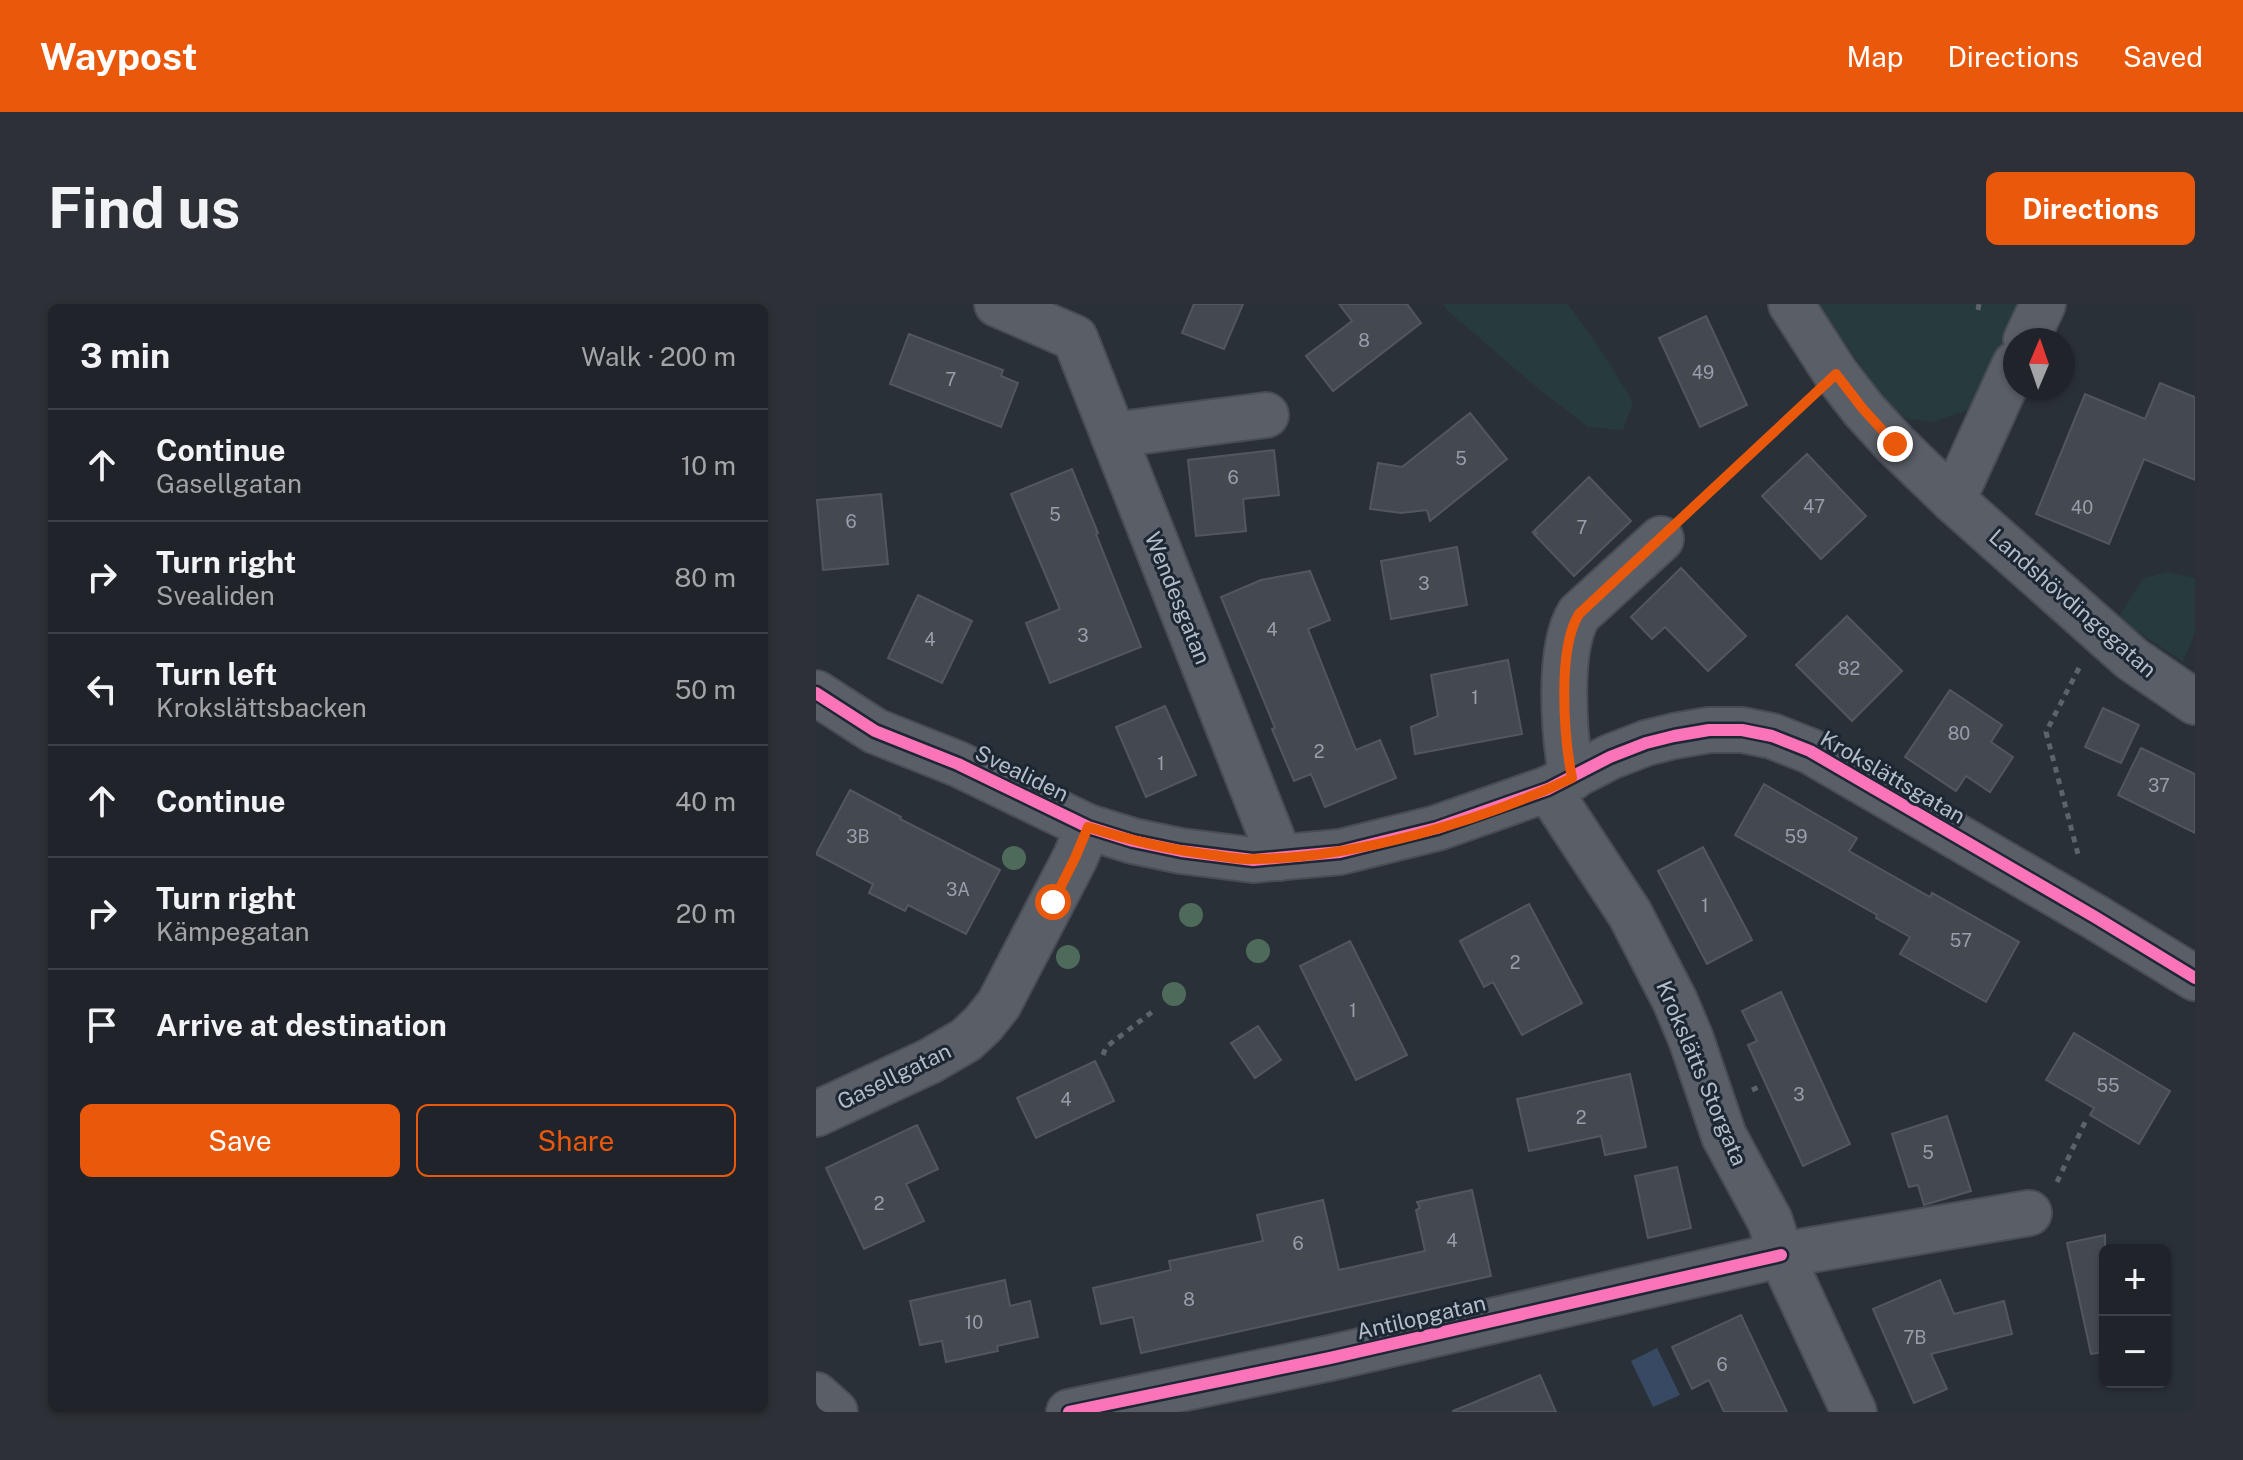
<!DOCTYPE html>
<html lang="en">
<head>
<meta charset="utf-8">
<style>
  body { margin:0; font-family:"Public Sans",sans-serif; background:#2d3036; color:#f1f3f6 }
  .controls { position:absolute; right:24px; bottom:24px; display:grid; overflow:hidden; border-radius:12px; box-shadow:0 2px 6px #0004 }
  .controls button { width:72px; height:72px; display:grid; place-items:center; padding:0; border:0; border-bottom:2px solid #3d4147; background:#20242a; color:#f1f3f6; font:40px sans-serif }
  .compass { position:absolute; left:1187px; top:24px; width:72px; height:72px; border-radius:50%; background:#20242a; box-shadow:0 2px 6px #0004; rotate:2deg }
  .stop { position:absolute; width:24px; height:24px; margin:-18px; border:6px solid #ea580c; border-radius:50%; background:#fff }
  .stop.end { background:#ea580c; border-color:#fff; box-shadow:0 2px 8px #0008 }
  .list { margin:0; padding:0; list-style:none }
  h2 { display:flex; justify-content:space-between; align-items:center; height:104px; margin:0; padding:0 32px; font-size:34px }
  h2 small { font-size:26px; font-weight:400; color:#a2a4a8 }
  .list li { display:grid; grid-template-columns:52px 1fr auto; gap:24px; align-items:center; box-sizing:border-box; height:112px; padding:0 32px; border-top:2px solid #3d4147 }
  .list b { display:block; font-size:30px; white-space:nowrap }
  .list p { margin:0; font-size:26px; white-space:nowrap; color:#a2a4a8 }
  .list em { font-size:26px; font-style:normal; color:#a2a4a8 }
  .actions { display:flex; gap:16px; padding:24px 32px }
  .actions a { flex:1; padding:18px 0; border:2px solid #ea580c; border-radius:12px; text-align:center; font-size:28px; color:#ea580c }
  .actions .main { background:#ea580c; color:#fff }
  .icon { flex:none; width:44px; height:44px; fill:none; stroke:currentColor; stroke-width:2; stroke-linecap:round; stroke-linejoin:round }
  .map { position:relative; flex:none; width:1379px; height:1108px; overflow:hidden; border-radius:12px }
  header { display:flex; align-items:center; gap:48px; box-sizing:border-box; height:112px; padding:0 40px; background:#ea580c; color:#fff }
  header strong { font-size:38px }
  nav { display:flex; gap:44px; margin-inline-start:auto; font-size:28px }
  .intro { display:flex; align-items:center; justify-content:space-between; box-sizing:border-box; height:192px; padding:0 48px }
  h1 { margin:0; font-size:56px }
  .button { padding:20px 36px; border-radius:12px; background:#ea580c; color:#fff; font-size:28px; font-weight:700 }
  main { display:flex; gap:48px; padding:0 48px }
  aside { flex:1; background:#20242a; border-radius:12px; box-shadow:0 2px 6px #0004 }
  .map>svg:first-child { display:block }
</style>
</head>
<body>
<header>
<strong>Waypost</strong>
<nav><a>Map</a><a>Directions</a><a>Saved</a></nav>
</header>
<div class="intro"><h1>Find us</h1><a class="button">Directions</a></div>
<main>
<aside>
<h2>3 min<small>Walk · 200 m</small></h2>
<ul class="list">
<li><svg class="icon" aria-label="ahead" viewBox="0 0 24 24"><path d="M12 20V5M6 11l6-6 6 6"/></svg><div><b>Continue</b><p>Gasellgatan</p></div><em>10 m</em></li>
<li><svg class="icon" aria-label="right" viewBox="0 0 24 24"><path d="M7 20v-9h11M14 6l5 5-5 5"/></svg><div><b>Turn right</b><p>Svealiden</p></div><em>80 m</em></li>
<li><svg class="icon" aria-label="left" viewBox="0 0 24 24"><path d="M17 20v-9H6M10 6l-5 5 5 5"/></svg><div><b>Turn left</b><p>Krokslättsbacken</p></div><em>50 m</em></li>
<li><svg class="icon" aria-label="ahead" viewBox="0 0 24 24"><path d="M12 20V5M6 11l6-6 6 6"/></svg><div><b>Continue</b></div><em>40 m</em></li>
<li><svg class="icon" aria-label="right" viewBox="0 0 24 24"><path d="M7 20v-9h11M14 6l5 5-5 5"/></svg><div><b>Turn right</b><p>Kämpegatan</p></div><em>20 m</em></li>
<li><svg class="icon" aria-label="arrive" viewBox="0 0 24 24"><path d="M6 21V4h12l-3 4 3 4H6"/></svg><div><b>Arrive at destination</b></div></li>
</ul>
<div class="actions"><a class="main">Save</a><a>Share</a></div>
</aside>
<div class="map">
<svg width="1379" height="1108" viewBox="0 0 1379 1108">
  <rect width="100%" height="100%" fill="#2a3038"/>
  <g fill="#273a3e">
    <path d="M627,0H752L786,48L817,98L807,126L772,123L719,82L630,5Z"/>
    <path d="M1002,0H1215L1178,83L1152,106L1116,118L1090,114L1068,95Z"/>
    <path d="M1351,268L1379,274V328L1367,358L1302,314L1328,274Z"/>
  </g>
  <path fill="#384963" d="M841,1044L864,1091L837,1103L815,1057Z"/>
  <g fill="#444950" stroke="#52575f" stroke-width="2">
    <path d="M378,0H427L408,45L366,29Z"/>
    <path d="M523,0H591L605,19L517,87L490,52L536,17Z"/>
    <path d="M890,12L931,101L884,123L843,34Z"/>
    <path d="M93,30L187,66L185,72L202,79L185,123L74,80Z"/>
    <path d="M1344,79L1379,93V176L1328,155L1293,240L1220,210L1269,90L1329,115Z"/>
    <path d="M654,109L691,155L614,217L611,206L585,209L554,205L562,159L586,163Z"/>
    <path d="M458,146L463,191L427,195L430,227L380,232L372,156Z"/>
    <path d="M991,150L1050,212L1005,255L946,192Z"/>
    <path d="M256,165L282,229L280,230L325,343L234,379L210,319L244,305L195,190Z"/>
    <path d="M773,173L815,217L758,272L718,230L722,229L717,228Z"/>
    <path d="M65,190L72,260L7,266L1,196Z"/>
    <path d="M641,243L651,301L575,315L565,257Z"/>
    <path d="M865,264L930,332L892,367L849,323L836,335L815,313Z"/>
    <path d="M494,267L514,316L492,325L540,446L564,436L580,474L509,503L495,470L478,477L456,425L459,424L405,293L445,276Z"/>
    <path d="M102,291L156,317L126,379L72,354Z"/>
    <path d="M1031,312L1086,367L1036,417L980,361Z"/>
    <path d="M692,356L706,430L599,450L595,423L622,412L615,371Z"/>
    <path d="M1134,386L1186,421L1175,438L1197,453L1174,488L1150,472L1140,487L1089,453Z"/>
    <path d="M349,402L380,471L330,493L300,423Z"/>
    <path d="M1287,404L1323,421L1305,459L1269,443Z"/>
    <path d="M1325,444L1379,470V529L1302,491Z"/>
    <path d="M948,480L1041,534L1033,547L1114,593L1116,589L1203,638L1170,698L1084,650L1094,633L1060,614L1061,611L919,531Z"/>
    <path d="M34,486L85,513L84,515L184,566L150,630L92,601L89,607L53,589L57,580L0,550Z"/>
    <path d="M887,543L936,636L891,660L842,567Z"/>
    <path d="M713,600L766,699L706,731L677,678L668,683L644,637Z"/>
    <path d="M534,637L591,751L540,776L484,662Z"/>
    <path d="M965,688L1034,840L987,862L932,741L941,737L926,707Z"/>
    <path d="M442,722L465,756L439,774L415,739Z"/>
    <path d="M1258,729L1354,787L1323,840L1274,811L1278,804L1230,776Z"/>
    <path d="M279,757L298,797L220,834L201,794Z"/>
    <path d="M814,770L830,843L789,851L785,832L713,847L701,795Z"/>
    <path d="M1131,812L1155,887L1108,901L1102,881L1093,883L1076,830Z"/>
    <path d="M101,821L122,865L90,880L108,917L48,945L10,864Z"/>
    <path d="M861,863L875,924L832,934L819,872Z"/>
    <path d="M656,886L675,972L325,1049L317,1013L285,1020L277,984L355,966L353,957L447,937L441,911L507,896L523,966L609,947L600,906L604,904L601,898Z"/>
    <path d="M1289,931V1048L1275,1050L1251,939Z"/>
    <path d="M189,976L194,1002L214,997L222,1033L181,1042L182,1047L130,1058L126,1037L104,1041L94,997Z"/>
    <path d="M1124,976L1138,1010L1188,997L1196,1030L1115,1050L1131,1085L1098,1099L1057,1005Z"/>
    <path d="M925,1011L971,1108H908L893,1076L876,1085L856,1043Z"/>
    <path d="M724,1071L740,1108H637V1107Z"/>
  </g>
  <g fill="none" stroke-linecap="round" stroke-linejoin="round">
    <defs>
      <g id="minor">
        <path d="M181,0L259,34L464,554"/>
        <path d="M975,0L1020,70L1047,105L1079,140L1137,196L1316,355L1379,398"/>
        <path d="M1210,36L1227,0"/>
        <path d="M297,131L450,111"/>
        <path d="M1137,196L1199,60"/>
        <path d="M0,389L59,427L142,460L272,523L317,537L365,547L437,556L524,548L621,524L732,485L794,453L830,439L858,432L893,426H926L956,432L994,447L1279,613L1379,674"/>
        <path d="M756,474C748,433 741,345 763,310L845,235"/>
        <path d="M732,485L814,610L859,697L875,735L908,832L954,917L965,951L1038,1108"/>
        <path d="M0,810L114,757L150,736L167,720L183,700L259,554L272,523"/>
        <path d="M0,1091L19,1108"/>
        <path d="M253,1108L514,1054L965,951L1213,909"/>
      </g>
    </defs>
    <use href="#minor" stroke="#484c53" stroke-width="48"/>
    <g stroke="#5d636a" stroke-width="5" stroke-dasharray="6 6" stroke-linecap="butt">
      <path d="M1162,6L1163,0"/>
      <path d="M875,207L989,98"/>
      <path d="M1263,364L1230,428L1263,554"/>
      <path d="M287,751L290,743L336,708"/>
      <path d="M936,786L947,781"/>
      <path d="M1241,878L1271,814"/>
    </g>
    <use href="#minor" stroke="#5a5e66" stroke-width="44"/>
    <defs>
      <g id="cycleway">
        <path d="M0,389L59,427L142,460L272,523L317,537L365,547L437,556L524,548L621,524L732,485L794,453L830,439L858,432L893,426H926L956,432L994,447L1279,613L1379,674"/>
        <path d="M253,1108L514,1054L965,951"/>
      </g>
    </defs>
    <use href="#cycleway" stroke="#1d2633" stroke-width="17"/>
    <use href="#cycleway" stroke="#fb73b8" stroke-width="12"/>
  </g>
  <g fill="#4e6a5a">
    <circle cx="198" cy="554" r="12"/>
    <circle cx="375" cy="611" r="12"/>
    <circle cx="442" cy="647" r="12"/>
    <circle cx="252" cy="653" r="12"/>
    <circle cx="358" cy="690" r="12"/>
  </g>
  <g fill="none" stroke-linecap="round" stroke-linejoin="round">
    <path stroke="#ea580c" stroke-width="10" d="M237,598L259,554L272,523C313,536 354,546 397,551C411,553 425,556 439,555C541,554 665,517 756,474C748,433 741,345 763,310L1020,70L1047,105L1079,140"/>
  </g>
  <g text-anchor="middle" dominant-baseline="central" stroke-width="6" stroke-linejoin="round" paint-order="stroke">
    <g font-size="18" fill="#989fab">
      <text x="548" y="36">8</text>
      <text x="887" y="68">49</text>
      <text x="135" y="75">7</text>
      <text x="645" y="154">5</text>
      <text x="417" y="173">6</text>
      <text x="998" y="202">47</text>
      <text x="1266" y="203">40</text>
      <text x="239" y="210">5</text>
      <text x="35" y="217">6</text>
      <text x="766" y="223">7</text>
      <text x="608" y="279">3</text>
      <text x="456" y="325">4</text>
      <text x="267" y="331">3</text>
      <text x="114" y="335">4</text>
      <text x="1033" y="364">82</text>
      <text x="659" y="393">1</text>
      <text x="1143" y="429">80</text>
      <text x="503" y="447">2</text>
      <text x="345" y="459">1</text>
      <text x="1343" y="481">37</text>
      <text x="42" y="532">3B</text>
      <text x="980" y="532">59</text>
      <text x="142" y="585">3A</text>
      <text x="889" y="601">1</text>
      <text x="1145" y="636">57</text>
      <text x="699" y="658">2</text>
      <text x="537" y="706">1</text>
      <text x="1292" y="781">55</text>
      <text x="983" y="790">3</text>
      <text x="250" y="795">4</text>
      <text x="765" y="813">2</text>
      <text x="1112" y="848">5</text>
      <text x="63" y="899">2</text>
      <text x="636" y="936">4</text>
      <text x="482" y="939">6</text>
      <text x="373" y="995">8</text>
      <text x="158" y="1018">10</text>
      <text x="1099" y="1033">7B</text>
      <text x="906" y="1060">6</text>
    </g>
    <g font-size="22" fill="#b4bcc9" stroke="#1d2633">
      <text transform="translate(362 294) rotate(68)">Wendesgatan</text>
      <text transform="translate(1257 299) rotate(41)">Landshövdingegatan</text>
      <text transform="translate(206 469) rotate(26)">Svealiden</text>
      <text transform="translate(1077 473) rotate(30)">Krokslättsgatan</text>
      <text transform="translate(886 769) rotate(67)">Krokslätts Storgata</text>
      <text transform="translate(78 772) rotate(-26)">Gasellgatan</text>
      <text transform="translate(605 1013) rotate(-13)">Antilopgatan</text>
    </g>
  </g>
</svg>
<div class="controls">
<button>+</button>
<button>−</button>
</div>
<svg class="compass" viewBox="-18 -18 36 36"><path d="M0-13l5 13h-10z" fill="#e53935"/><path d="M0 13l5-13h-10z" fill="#a2a4a8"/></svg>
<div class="stop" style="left:237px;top:598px"></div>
<div class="stop end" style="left:1079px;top:140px"></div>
</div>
</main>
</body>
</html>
